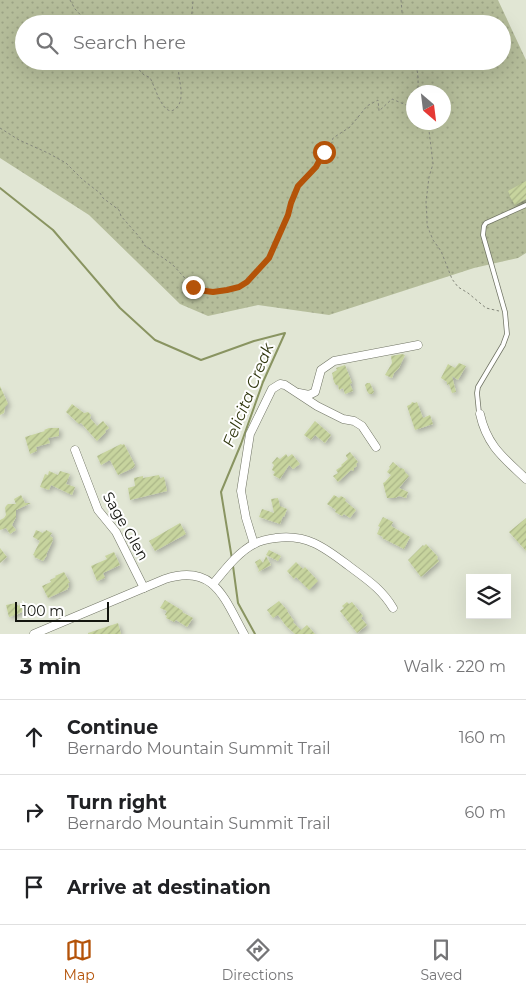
<!DOCTYPE html>
<html lang="en">
<head>
<meta charset="utf-8">
<style>
  body { margin:0; font-family:Montserrat,sans-serif; background:#f2f2f2; color:#202124 }
  .controls { position:absolute; right:15px; bottom:15px; display:grid; overflow:hidden; border-radius:0px; box-shadow:0 5px 20px #0002 }
  .controls button { width:45px; height:45px; display:grid; place-items:center; padding:0; border:0; border-bottom:1px solid #e0e0e0; background:#fff; color:#202124; font:25px sans-serif }
  .compass { position:absolute; left:406px; top:85px; width:45px; height:45px; border-radius:50%; background:#fff; box-shadow:0 5px 20px #0002; rotate:152deg }
  .scale { position:absolute; left:15px; bottom:12px; width:94px; box-sizing:border-box; padding-left:5px; border:2px solid #12140e; border-top:0; font-size:14px; line-height:18px; white-space:nowrap; color:#12140e; -webkit-text-stroke:4px #fff; paint-order:stroke }
  .stop { position:absolute; width:15px; height:15px; margin:-11px; border:4px solid #b45309; border-radius:50%; background:#fff }
  .stop.end { background:#b45309; border-color:#fff; box-shadow:0 1px 5px #0008 }
  .list { margin:0; padding:0; list-style:none }
  h2 { display:flex; justify-content:space-between; align-items:center; height:65px; margin:0; padding:0 20px; font-size:21px }
  h2 small { font-size:16px; font-weight:400; color:#757577 }
  .list li { display:grid; grid-template-columns:32px 1fr auto; gap:15px; align-items:center; box-sizing:border-box; height:75px; padding:0 20px; border-top:1px solid #e0e0e0 }
  .list b { display:block; font-size:19px; white-space:nowrap }
  .list p { margin:0; font-size:16px; white-space:nowrap; color:#757577 }
  .list em { font-size:16px; font-style:normal; color:#757577 }
  .icon { flex:none; width:28px; height:28px; fill:none; stroke:currentColor; stroke-width:2; stroke-linecap:round; stroke-linejoin:round }
  .map { position:relative; flex:none; width:526px; height:634px; overflow:hidden }
  .search { position:absolute; background:#fff; box-shadow:0 5px 20px #0002; left:15px; right:15px; top:15px; height:55px; display:flex; align-items:center; gap:12px; box-sizing:border-box; padding:0 18px; border-radius:28px; color:#757577; font-size:19px }
  .sheet { height:290px; background:#fff }
  nav { display:flex; justify-content:space-around; align-items:center; box-sizing:border-box; height:70px; border-top:1px solid #e0e0e0; background:#fff; font-size:14px; color:#757577 }
  nav a { display:grid; justify-items:center; gap:2px }
  nav .on { color:#b45309 }
  .map>svg:first-child { display:block }
</style>
</head>
<body>
<div class="map">
<svg width="526" height="634" viewBox="0 0 526 634">
  <defs>
    <pattern id="grass-dots" width="8" height="8" patternUnits="userSpaceOnUse" patternTransform="scale(1.25)"><rect width="8" height="8" fill="#b5bd9a"/><path d="M2 2h.1M6 6h.1" fill="none" stroke="#9ba284" stroke-width="1.8" stroke-linecap="round"/></pattern>
    <pattern id="building-hatch" width="6" height="6" patternUnits="userSpaceOnUse" patternTransform="scale(1.25)"><rect width="6" height="6" fill="#c7d49e"/><path d="M-1 1l2-2M0 6l6-6M5 7l2-2" fill="none" stroke="#aab587"/></pattern>
    <filter id="shadow"><feDropShadow dx="2.5" dy="2.5" stdDeviation="2.5" flood-color="#0004"/></filter>
  </defs>
  <rect width="100%" height="100%" fill="#e1e6d4"/>
  <path fill="url(#grass-dots)" fill-rule="evenodd" d="M0,0H498L526,60V253L518,258L474,268L329,315L258,305L208,316L180,304L89,215L0,158ZM24,24H502V61H24ZM414,92H444V122H414Z"/>
  <g fill="none" stroke-linecap="round" stroke-linejoin="round">
    <g stroke="#899461" stroke-width="2">
      <path d="M0,188L53,230L120,308L155,340L201,360L254,341L285,333L263,382L241,444L221,492L232,559"/>
      <path d="M233,566L238,603L255,634"/>
    </g>
  </g>
  <g fill="url(#building-hatch)" filter="url(#shadow)">
    <path d="M526,181V199L515,205L509,195H510L508,191Z"/>
    <path d="M402,354L405,355L399,368L394,373L392,378L385,375L392,363L391,356Z"/>
    <path d="M459,363L466,366L458,380L452,376L456,392L452,393L449,384L447,385V382L441,378L448,364L455,368Z"/>
    <path d="M345,365L352,383L350,384L353,391L345,394L343,388L339,390L338,385H336L334,382L332,373L337,370L336,368Z"/>
    <path d="M367,383H370L374,392L372,394H369L367,391L365,385Z"/>
    <path d="M0,386L8,404L5,407L4,413L0,415Z"/>
    <path d="M412,402L415,403L417,402L423,418L430,415L433,424L415,430L407,406L411,404Z"/>
    <path d="M72,404L84,413L88,412L91,415L90,418L97,426L103,421L109,428L105,431L106,432L97,441L81,423L79,424L66,412Z"/>
    <path d="M315,421L331,435L325,443L315,435L311,440L304,435Z"/>
    <path d="M49,428H59V436L48,438L50,443L36,447L37,451L30,454L25,437L45,431L44,430Z"/>
    <path d="M121,444L122,445L124,444L135,465L133,468L118,475L110,460L101,465L97,456Z"/>
    <path d="M350,452L358,462L356,464L357,466L354,468V471L351,470L338,482L333,476L338,473L336,470L342,466L341,465L348,459L346,456V455Z"/>
    <path d="M286,454L288,457L292,454L300,464L293,469L289,465L280,479L273,475L275,472L272,470L274,465L272,463L277,457L280,459Z"/>
    <path d="M393,462L400,468L404,469L405,472L409,476L399,488L408,492L406,498L399,496L395,498H387L383,483L385,482L391,475L387,472L390,468L389,467Z"/>
    <path d="M49,471L58,475L60,471L70,474L66,484L75,487L72,495L51,485L49,490L40,487L45,474L48,475Z"/>
    <path d="M159,475L160,478L164,477L167,491L130,500L128,488L135,486L134,478L143,476V478Z"/>
    <path d="M21,495L25,503H31L16,510V517L12,525L16,530L10,534L6,528L0,530V520L4,518L6,515L5,508L6,506L8,504H16L14,499Z"/>
    <path d="M334,495L339,498L341,496L346,499L345,501L356,510L350,518L344,514L342,516L335,512L336,510L327,504Z"/>
    <path d="M278,498L280,506L287,509L284,517L283,516L280,524L259,517L262,509L274,513L271,499Z"/>
    <path d="M383,517L393,522L391,526L410,537L404,549L382,538L383,537L377,534L380,527L378,526Z"/>
    <path d="M526,518V551L509,532Z"/>
    <path d="M180,523L186,534L155,551L149,541Z"/>
    <path d="M36,530L43,533L44,531L45,532L46,530L52,533L50,536L53,538L52,540H53L46,555H47L43,561L34,557L35,556L33,555L40,541L33,537Z"/>
    <path d="M426,544L438,557L437,559L439,561L421,577L408,560L423,545L424,546Z"/>
    <path d="M0,548L7,557L0,563Z"/>
    <path d="M269,550L281,556L278,561L266,555Z"/>
    <path d="M114,552L120,565L103,573L105,578L97,581L91,566L107,559L105,556Z"/>
    <path d="M266,556L271,565L258,572L259,570L255,562L260,559L263,563Z"/>
    <path d="M296,562L303,569L305,567L318,581L309,590L296,577L294,579L287,571Z"/>
    <path d="M64,572L70,583H68L69,587L67,588L68,589L48,598L42,586L51,582L50,580L56,577L55,576Z"/>
    <path d="M165,600L183,611L182,612L193,618L187,627L176,620L174,622L166,618L167,616L165,615L167,611L160,608Z"/>
    <path d="M279,601L288,611H287L294,621L293,622L301,630L307,625L315,634H295L286,626L278,615L273,618L267,610Z"/>
    <path d="M347,602L349,604L352,602L363,616L361,618L367,625L357,633L340,611L344,608L342,606Z"/>
    <path d="M16,603L18,606L20,605L24,611L16,615L9,617L6,605Z"/>
    <path d="M118,623L121,634H88V633Z"/>
  </g>
  <g fill="none" stroke-linecap="round" stroke-linejoin="round">
    <defs>
      <path id="service" d="M479,413L477,393L478,387L503,345L507,334L505,312L483,235L484,226L486,223L526,205"/>
      <g id="minor">
        <path d="M299,393L309,395L315,392L321,370L334,361L418,345"/>
        <path d="M480,414C487,446 504,458 526,479"/>
        <path d="M75,450L98,510L116,532L144,588"/>
        <path d="M254,544L246,518L241,491L250,434L272,389L280,384L285,385L317,406L343,419L354,421L362,426L376,447"/>
        <path d="M213,584C225,570 237,553 254,544C261,540 269,539 276,538C308,534 325,548 349,566C366,579 381,588 393,608"/>
        <path d="M34,634L165,579C214,563 224,598 244,634"/>
      </g>
    </defs>
    <use href="#service" stroke="#707464" stroke-width="5.5"/>
    <use href="#minor" stroke="#707464" stroke-width="9"/>
    <g stroke="#84877b" stroke-width="1" stroke-dasharray="2.5 2.5" stroke-linecap="butt">
      <path d="M70,0L75,9L89,24"/>
      <path d="M401,0L403,24"/>
      <path d="M191,24L193,0"/>
      <path d="M134,61C137,65 139,71 143,74C145,76 148,76 150,78C154,83 164,123 177,107C180,104 181,100 181,96C182,83 176,75 180,61"/>
      <path d="M414,61C419,71 418,82 418,92"/>
      <path d="M428,122L433,164L429,177L426,202L427,218V225L433,240L441,251L452,279L458,287L468,293L486,308L499,311"/>
      <path d="M0,128L19,140L48,153L66,163L83,180L100,193L103,198L119,210L121,216L142,240L144,245L172,264L193,287L198,290L213,292L227,290L239,287L247,282L269,258L288,215L291,203L298,186L316,167L332,142L333,138L350,127L367,106L378,100L379,111L392,99L406,105L414,103"/>
    </g>
    <use href="#service" stroke="#fff" stroke-width="4"/>
    <use href="#minor" stroke="#fff" stroke-width="8"/>
  </g>
  <g fill="none" stroke-linecap="round" stroke-linejoin="round">
    <path stroke="#b45309" stroke-width="6" d="M193,287L198,290L213,292L227,290L239,287L247,282L269,258L288,215L291,203L298,186L316,167L324,152"/>
  </g>
  <g text-anchor="middle" dominant-baseline="central" stroke-width="4" stroke-linejoin="round" paint-order="stroke">
    <g font-size="15" fill="#12140e" stroke="#fff">
      <text transform="translate(126 526) rotate(60)">Sage Glen</text>
    </g>
    <g font-size="16" font-style="italic" fill="#31380f" stroke="#fff">
      <text transform="translate(248 395) rotate(-68)">Felicita Creak</text>
    </g>
  </g>
</svg>
<div class="controls">
<button><svg class="icon" aria-label="layers" viewBox="0 0 24 24"><path d="M12 4l9 5-9 5-9-5zM3 14l9 5 9-5"/></svg></button>
</div>
<svg class="compass" viewBox="-18 -18 36 36"><path d="M0-13l5 13h-10z" fill="#e53935"/><path d="M0 13l5-13h-10z" fill="#757577"/></svg>
<div class="scale">100 m</div>
<div class="stop" style="left:324px;top:152px"></div>
<div class="stop end" style="left:193px;top:287px"></div>
<div class="search"><svg class="icon" aria-label="search" viewBox="0 0 24 24"><circle cx="10" cy="10" r="6"/><path d="M15 15l6 6"/></svg>Search here</div>
</div>
<section class="sheet">
<h2>3 min<small>Walk · 220 m</small></h2>
<ul class="list">
<li><svg class="icon" aria-label="ahead" viewBox="0 0 24 24"><path d="M12 20V5M6 11l6-6 6 6"/></svg><div><b>Continue</b><p>Bernardo Mountain Summit Trail</p></div><em>160 m</em></li>
<li><svg class="icon" aria-label="right" viewBox="0 0 24 24"><path d="M7 20v-9h11M14 6l5 5-5 5"/></svg><div><b>Turn right</b><p>Bernardo Mountain Summit Trail</p></div><em>60 m</em></li>
<li><svg class="icon" aria-label="arrive" viewBox="0 0 24 24"><path d="M6 21V4h12l-3 4 3 4H6"/></svg><div><b>Arrive at destination</b></div></li>
</ul>
</section>
<nav>
<a class="on"><svg class="icon" aria-label="map" viewBox="0 0 24 24"><path d="M3 6l6-2 6 2 6-2v14l-6 2-6-2-6 2zM9 4v14M15 6v14"/></svg>Map</a>
<a><svg class="icon" aria-label="directions" viewBox="0 0 24 24"><path d="M12 3l9 9-9 9-9-9zM9 14v-3h6M13 9l2 2-2 2"/></svg>Directions</a>
<a><svg class="icon" aria-label="saved" viewBox="0 0 24 24"><path d="M7 4h10v16l-5-4-5 4z"/></svg>Saved</a>
</nav>
</body>
</html>
